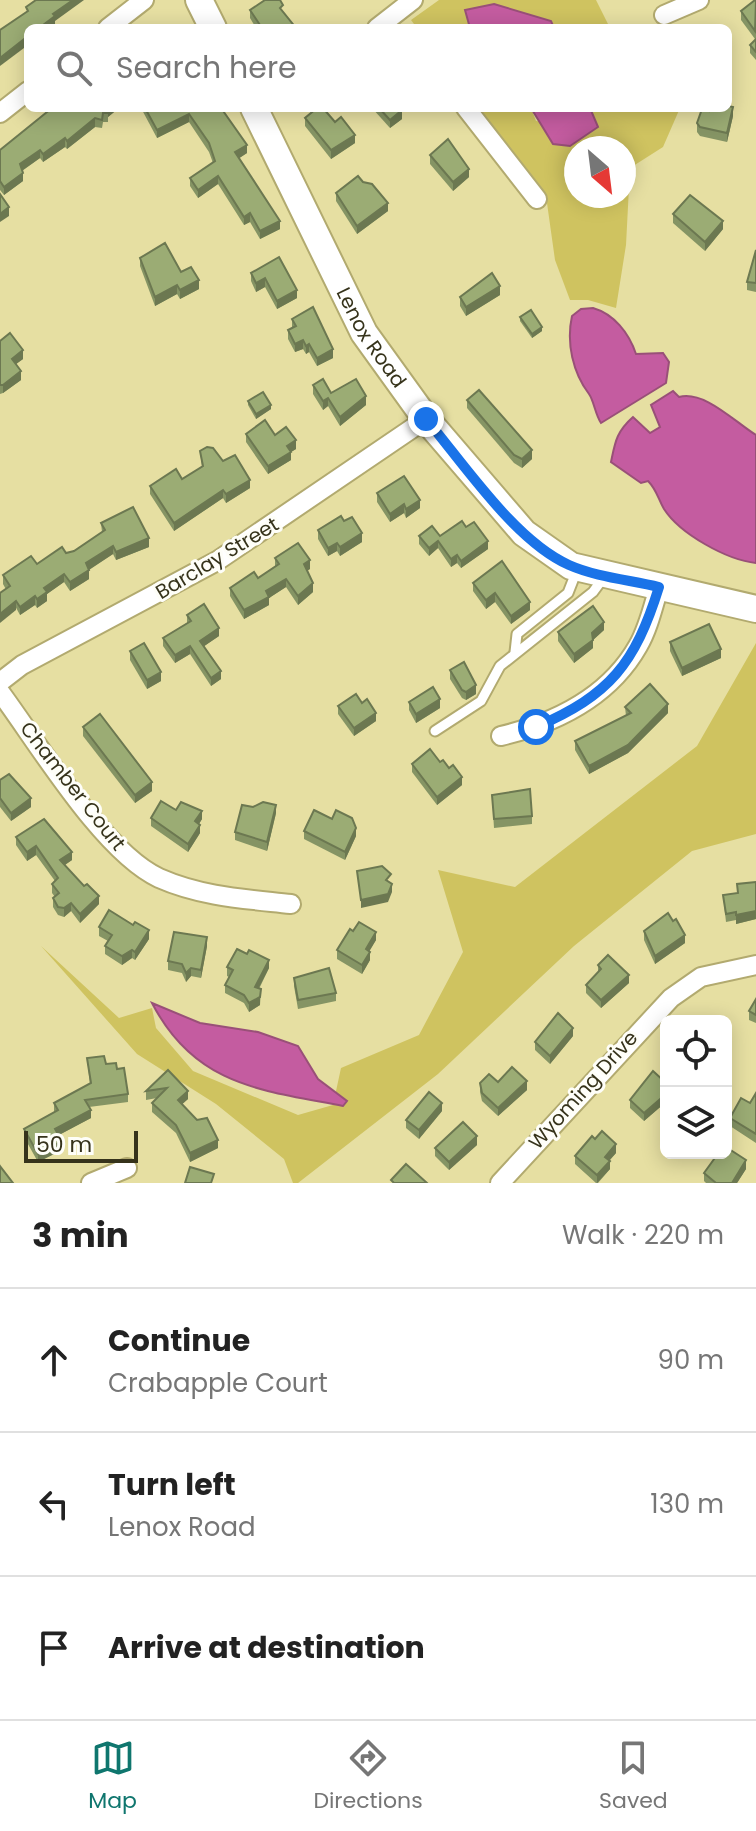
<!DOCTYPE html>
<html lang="en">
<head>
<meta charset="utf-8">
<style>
  body { margin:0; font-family:Poppins,sans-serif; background:#f6f6f6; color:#222 }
  .controls { position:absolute; right:24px; bottom:24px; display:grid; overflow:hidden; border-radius:12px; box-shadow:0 4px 20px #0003 }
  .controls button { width:72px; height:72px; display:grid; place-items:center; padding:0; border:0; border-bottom:2px solid #e0e0e0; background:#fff; color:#222; font:40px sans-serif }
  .compass { position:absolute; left:564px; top:136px; width:72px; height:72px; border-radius:50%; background:#fff; box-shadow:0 4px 20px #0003; rotate:152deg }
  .scale { position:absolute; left:24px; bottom:20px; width:114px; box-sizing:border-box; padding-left:8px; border:4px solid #36331b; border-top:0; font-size:22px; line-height:28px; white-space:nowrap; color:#36331b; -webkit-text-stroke:6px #fefef8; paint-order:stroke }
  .stop { position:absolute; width:24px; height:24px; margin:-18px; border:6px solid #1a73e8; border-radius:50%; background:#fff }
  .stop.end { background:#1a73e8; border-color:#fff; box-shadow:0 2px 8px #0008 }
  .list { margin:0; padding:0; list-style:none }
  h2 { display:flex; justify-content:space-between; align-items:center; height:104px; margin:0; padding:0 32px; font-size:34px }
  h2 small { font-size:26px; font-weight:400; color:#767676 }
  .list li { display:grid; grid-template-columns:52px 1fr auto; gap:24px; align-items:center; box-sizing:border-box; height:144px; padding:0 32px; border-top:2px solid #e0e0e0 }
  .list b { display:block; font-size:30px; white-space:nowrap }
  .list p { margin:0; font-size:26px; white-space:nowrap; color:#767676 }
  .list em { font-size:26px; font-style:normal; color:#767676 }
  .icon { flex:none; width:44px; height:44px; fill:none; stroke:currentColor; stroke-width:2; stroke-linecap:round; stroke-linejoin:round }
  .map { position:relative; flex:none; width:756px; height:1183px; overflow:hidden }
  .search { position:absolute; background:#fff; box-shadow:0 4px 20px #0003; left:24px; right:24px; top:24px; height:88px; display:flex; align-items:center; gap:20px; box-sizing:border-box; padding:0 28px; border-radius:12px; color:#767676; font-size:30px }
  .sheet { height:536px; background:#fff }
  nav { display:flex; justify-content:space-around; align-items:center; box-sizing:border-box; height:112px; border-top:2px solid #e0e0e0; background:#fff; font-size:22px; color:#767676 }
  nav a { display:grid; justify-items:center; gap:4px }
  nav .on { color:#0f766e }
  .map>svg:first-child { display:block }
</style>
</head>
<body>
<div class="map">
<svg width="756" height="1183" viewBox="0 0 756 1183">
  <rect width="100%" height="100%" fill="#e6dfa2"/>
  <g fill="#cfc360" fill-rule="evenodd">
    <path d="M439,0H596L610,28H554L551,21L466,10L470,28H417L411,20Z"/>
    <path d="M478,108H531L536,121L598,127L590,108H680L663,147L630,168L626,245L616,308L588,300H570L555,260L546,196ZM576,148H624V196H576Z"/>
    <path d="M756,643V834L692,851L574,946L438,1074L298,1183H293L284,1159L216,1104L137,1054L41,946L119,1018L152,1008L156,1028L193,1071L298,1115L333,1105L341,1068L419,1035L463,952L438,870L515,887L697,746Z"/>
  </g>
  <g fill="#c45ca0" stroke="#995078" stroke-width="2">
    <path d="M494,4L551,21L554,28H470L465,10Z"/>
    <path d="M531,108H590L598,127L570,146L553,144Z"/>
    <path d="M593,308C614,314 629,333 636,354L663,353L669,362L666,383L601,423C595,414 594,401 589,394C573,373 566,343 572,316L581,309Z"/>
    <path d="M673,391L679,397C704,390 735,422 756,435V563C727,560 680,534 664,509C658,499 657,490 648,481L641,483L611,462C615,443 616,432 633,417L650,433L660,427L651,405Z"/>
    <path d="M152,1003L200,1023L258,1032L298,1046L318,1079L347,1101L343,1106C261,1090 195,1086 152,1003Z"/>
  </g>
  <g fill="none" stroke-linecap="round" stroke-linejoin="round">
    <defs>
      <g id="lane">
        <path d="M515,652L517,634L568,593L577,570"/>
        <path d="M435,731L481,701L500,666L593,592L604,577"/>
      </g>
      <g id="street">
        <path d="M664,15L699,0"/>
        <path d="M108,28L144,0"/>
        <path d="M377,28L413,0"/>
        <path d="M466,108L537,199"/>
        <path d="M0,113L28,91"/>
        <path d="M0,682L22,665L217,561L426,419"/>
        <path d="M0,692C38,743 103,852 159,878C202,897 246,899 291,904"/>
        <path d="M501,736C555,723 609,697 638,646C648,629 653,607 659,587"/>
        <path d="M91,1183L127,1168"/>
        <path d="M500,1183L671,998L701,977L756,965"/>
      </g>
      <g id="secondary">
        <path d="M199,0L213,28"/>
        <path id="s1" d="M254,108L364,333L426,419L524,533L571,566L756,609"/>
      </g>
    </defs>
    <use href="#lane" stroke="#b2aa6f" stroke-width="13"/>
    <use href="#street" stroke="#b2aa6f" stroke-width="22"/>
    <use href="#secondary" stroke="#b2aa6f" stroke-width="30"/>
    <use href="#lane" stroke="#fff" stroke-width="9"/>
    <use href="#street" stroke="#fff" stroke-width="18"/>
    <use href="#secondary" stroke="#fff" stroke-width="26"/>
  </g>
  <g fill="#859464">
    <path d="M756,1V38L755,39L741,20V11Z"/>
    <path d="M250,10L283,12L296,28H256L250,18Z"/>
    <path d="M756,39V60L750,53V45Z"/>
    <path d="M119,108L108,117V122H103L102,128L95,127L67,149L65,147L43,162L40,158L22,171L23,181L4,195L0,190V150Z"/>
    <path d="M141,108H221L247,153L239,158L280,229L260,239L250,222L244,225L218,184L198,198L190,186V178L213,163L209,152L189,122L157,138Z"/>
    <path d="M372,108H400L402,119L390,128Z"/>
    <path d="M709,111L733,116L727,142L700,136L697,132V123Z"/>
    <path d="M305,118L335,122L355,143L331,159L305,126Z"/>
    <path d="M430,155L469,177L453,191L430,164Z"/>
    <path d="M336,193L388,211L357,234L336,201Z"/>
    <path d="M673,214L723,229L705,251L673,223Z"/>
    <path d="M756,250V292L747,290V282Z"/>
    <path d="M279,257L297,298L277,309L265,287L256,292L251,281V273Z"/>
    <path d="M140,258L181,272L199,289L180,299L177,294L155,306L140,266Z"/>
    <path d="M500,295L466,316L460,306V297Z"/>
    <path d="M520,317L542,331L532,338L520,321Z"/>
    <path d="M292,319L333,358L317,366L309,352L306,354L303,349L295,352L288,339V330L292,328Z"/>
    <path d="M0,341L23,359L16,364L21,380L3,393L0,394Z"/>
    <path d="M313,385L331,393L366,405L340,426L328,406L323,410L313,394Z"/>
    <path d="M467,400L532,459L522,468L514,463L467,408Z"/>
    <path d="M248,401L271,409L256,419L248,405Z"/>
    <path d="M246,434L275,435L296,449L291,452V460L268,474L246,442Z"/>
    <path d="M200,451L223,461L250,488L226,503L223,498L174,531L150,494V486L182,479L202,467Z"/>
    <path d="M377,493L420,508L406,518L404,513L390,522L377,502Z"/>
    <path d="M344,521L362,542L340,556L337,551L328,556L318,539V530Z"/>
    <path d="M101,523L149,547L116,560L113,554L88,570L89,579L70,591L64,582L47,594V601L37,608L35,605L20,615L3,584V575L74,551L102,532Z"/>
    <path d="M466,527L488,549L461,568L457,563L451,567L438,548L429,556L419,544V536H440Z"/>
    <path d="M275,558L310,569L307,570L313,592L298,605L286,587L269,598V605L244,619L230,596V588L258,578L275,566Z"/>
    <path d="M473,583L530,610L511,624L495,602L486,609L473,591Z"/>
    <path d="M187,615L219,636L204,646L221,679L211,686L190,654L175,663L163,646V638L187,623Z"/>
    <path d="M604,630L593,640V648L574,663L558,641V632Z"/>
    <path d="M670,642L721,658L682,676L670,651Z"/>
    <path d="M130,651L161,681L147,689L130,660Z"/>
    <path d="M450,670L476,694L466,700L462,698L450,679Z"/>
    <path d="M409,702L440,708L416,723L409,710Z"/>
    <path d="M362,703L376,721L354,736L338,714V706Z"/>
    <path d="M625,707L668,713L628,753L589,774L575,750V741L626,716Z"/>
    <path d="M83,727L152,791L135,803L83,736Z"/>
    <path d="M440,762L462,785L437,805L412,772V764Z"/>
    <path d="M0,780L31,807L11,821L0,807Z"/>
    <path d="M492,795L532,816V824L494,828Z"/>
    <path d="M176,810L202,819L199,824L200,833L188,852L151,826V818Z"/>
    <path d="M276,813L267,851L235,840V832Z"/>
    <path d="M304,831L356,836L345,860L304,839Z"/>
    <path d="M16,837L72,860L65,865L99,904L80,923L71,911L64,917L58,915L53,907V898L55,897L52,893V884L55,881L36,855L27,861L16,845Z"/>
    <path d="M756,882V919L736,924V920L726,922L723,895L737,893V884Z"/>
    <path d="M99,927L149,939L135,960L132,958L122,965L105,954V946L108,941L99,936Z"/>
    <path d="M353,931L376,940L369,951L370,960L362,974L337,959V950Z"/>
    <path d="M644,931L685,943L655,964L644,940Z"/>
    <path d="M207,946L201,978L191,976L186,982L182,973L168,970V961Z"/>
    <path d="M598,965L629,983L601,1008L586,993V985L598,972Z"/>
    <path d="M227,967L269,968L259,989H261L260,1005L249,1012L244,1003L225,993V985L229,977L227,976Z"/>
    <path d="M294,978L336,993V1001L298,1009L294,986Z"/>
    <path d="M756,999V1023L749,1020V1011Z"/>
    <path d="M573,1036L550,1064L535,1050V1042Z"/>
    <path d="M87,1058L117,1069L128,1094V1102L89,1107L91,1118L59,1135L62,1150L38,1162L24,1137V1129L54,1112V1103L90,1084Z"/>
    <path d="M168,1070L188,1099L182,1104L218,1148L190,1162L176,1133L152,1112V1103L157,1098L146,1100V1091Z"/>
    <path d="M498,1082L527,1090L498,1116L482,1101L480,1092V1083Z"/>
    <path d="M666,1083V1102L644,1121L630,1108V1100Z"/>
    <path d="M756,1093V1143L730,1126V1118L750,1103Z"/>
    <path d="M442,1111L419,1139L406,1128V1120Z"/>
    <path d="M477,1145L449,1170L435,1156V1148Z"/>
    <path d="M616,1153L610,1160V1169L598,1183H596L575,1164V1156Z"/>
    <path d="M714,1153L746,1169L737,1183H706L704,1181V1173L714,1159Z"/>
  </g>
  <g fill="#6c7851">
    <path d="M73,0H84L55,21V24L50,28H39L53,14Z"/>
    <path d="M28,36V45L0,66V58Z"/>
    <path d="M733,107V116L727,142V133Z"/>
    <path d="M108,108H119L108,117Z"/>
    <path d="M402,110V119L390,128V120Z"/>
    <path d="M189,114V122L157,138V130Z"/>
    <path d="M95,118V127L67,149V141Z"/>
    <path d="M355,135V143L331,159V150Z"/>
    <path d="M65,138V147L43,162V154Z"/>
    <path d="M247,145V153L235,161V152Z"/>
    <path d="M40,150V158L20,172V164Z"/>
    <path d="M469,169V177L453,191V182Z"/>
    <path d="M23,173V181L4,195V187Z"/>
    <path d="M218,176V184L198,198V190Z"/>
    <path d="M388,203V211L357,234V226Z"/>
    <path d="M9,207V216L0,222V214Z"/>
    <path d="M250,213V222L244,225V217Z"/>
    <path d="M280,221V229L260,239V231Z"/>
    <path d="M723,221V229L705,251V242Z"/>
    <path d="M265,278V287L256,292V283Z"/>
    <path d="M199,280V289L180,299V290Z"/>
    <path d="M177,285V294L155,306V297Z"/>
    <path d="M500,286V295L466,316V307Z"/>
    <path d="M297,290V298L277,309V301Z"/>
    <path d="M542,327V331L532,338V334Z"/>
    <path d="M303,340V349L295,352V344Z"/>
    <path d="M309,344V352L306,354V346Z"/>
    <path d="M333,349V358L317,366V358Z"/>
    <path d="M23,350V359L12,367V359Z"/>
    <path d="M21,371V380L3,393V385Z"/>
    <path d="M366,396V405L340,426V417Z"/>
    <path d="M328,398V406L323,410V401Z"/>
    <path d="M271,405V409L256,419V414Z"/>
    <path d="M296,440V449L291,452V460L268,474V466L287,446Z"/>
    <path d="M532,450V459L522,468V459Z"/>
    <path d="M250,480V488L226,503V494Z"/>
    <path d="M223,490V498L174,531V523Z"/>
    <path d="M420,500V508L406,518V509Z"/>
    <path d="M404,504V513L390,522V514Z"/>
    <path d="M362,533V542L340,556V547Z"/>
    <path d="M149,538V547L116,560V552Z"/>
    <path d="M438,541V548L429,556V548Z"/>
    <path d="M488,541V549L461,568V561Z"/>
    <path d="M337,543V551L328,556V548Z"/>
    <path d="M113,546V554L86,572V563Z"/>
    <path d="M457,555V563L451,567V559Z"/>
    <path d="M310,560V569L304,573V564Z"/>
    <path d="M89,570V579L70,591V582Z"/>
    <path d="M64,574V582L47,594V601L37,608V599L44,588Z"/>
    <path d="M286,579V587L269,598V605L244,619V610L266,591Z"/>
    <path d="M313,583V592L298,605V596Z"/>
    <path d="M495,593V602L486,609V600Z"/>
    <path d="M35,596V605L20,615V607Z"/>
    <path d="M16,601V610L0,623V614Z"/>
    <path d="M530,602V610L511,624V616Z"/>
    <path d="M604,622V630L592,641V633Z"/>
    <path d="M219,628V636L200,649V641Z"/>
    <path d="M593,640V648L574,663V654Z"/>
    <path d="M190,646V654L175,663V655Z"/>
    <path d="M721,649V658L682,676V668Z"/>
    <path d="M221,671V679L211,686V678Z"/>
    <path d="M161,672V681L147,689V680Z"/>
    <path d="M476,685V694L466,700V692Z"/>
    <path d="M440,699V708L416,723V714Z"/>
    <path d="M668,704V713L628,753L589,774V766Z"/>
    <path d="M376,713V721L354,736V728Z"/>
    <path d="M462,777V785L437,805V797Z"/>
    <path d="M152,782V791L135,803V795Z"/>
    <path d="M31,798V807L11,821V813Z"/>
    <path d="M276,805V813L267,851V842Z"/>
    <path d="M202,811V819L195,830V821Z"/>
    <path d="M200,825V833L188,852V844Z"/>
    <path d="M356,828V836L345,860V852Z"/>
    <path d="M36,846V855L27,861V852Z"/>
    <path d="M72,852V860L60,868V860Z"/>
    <path d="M392,884V892L388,902L361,908V900Z"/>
    <path d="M99,896V904L80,923V914Z"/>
    <path d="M71,903V911L64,917V908Z"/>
    <path d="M756,911V919L736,924V915Z"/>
    <path d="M149,930V939L135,960V952Z"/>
    <path d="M376,932V940L366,957V949Z"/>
    <path d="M685,935V943L655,964V956Z"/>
    <path d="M207,937V946L201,978V970Z"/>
    <path d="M132,950V958L122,965V956Z"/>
    <path d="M370,952V960L362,974V965Z"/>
    <path d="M269,960V968L255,995V987Z"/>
    <path d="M191,968V976L186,982V973Z"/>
    <path d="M629,975V983L601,1008V1000Z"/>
    <path d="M260,997V1005L249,1012V1003Z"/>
    <path d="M573,1028V1036L550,1064V1056Z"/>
    <path d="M527,1081V1090L498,1116V1108Z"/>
    <path d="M188,1091V1099L178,1108V1100Z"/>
    <path d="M666,1094V1102L644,1121V1113Z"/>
    <path d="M442,1103V1111L419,1139V1130Z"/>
    <path d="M91,1110V1118L55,1137V1129Z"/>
    <path d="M477,1136V1145L449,1170V1162Z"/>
    <path d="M218,1140V1148L190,1162V1153Z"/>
    <path d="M62,1141V1150L38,1162V1154Z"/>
    <path d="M616,1144V1153L605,1165V1157Z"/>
    <path d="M746,1160V1169L737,1183H732Z"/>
    <path d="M610,1161V1169L597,1183V1175Z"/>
  </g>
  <g fill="#9bac74" stroke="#6c7851" stroke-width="2">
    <path d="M36,0H73L53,14L55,16L39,28H28V36L0,58V30L28,11L26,7Z"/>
    <path d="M265,0H280L283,5L280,8L296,28H262L250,10Z"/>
    <path d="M755,0L756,1L755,31L741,11Z"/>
    <path d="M756,39V52L750,45Z"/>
    <path d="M728,106L733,107L727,133L700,127L697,123L702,109L709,111L710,108H728Z"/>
    <path d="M52,108H108V113H103L102,120L95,118L67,141L65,138L43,154L40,150L20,164L23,173L4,187L0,181V150Z"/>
    <path d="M145,108H221L247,145L235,152L280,221L260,231L250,213L244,217L218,176L198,190L190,178L215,161L209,143L189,114L157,130Z"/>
    <path d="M317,108H323L335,122L341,117L355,135L331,150L305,118Z"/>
    <path d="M379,108H400L402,110L390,120Z"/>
    <path d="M448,139L469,169L453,182L430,155Z"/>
    <path d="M358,176L363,182L372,184L388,203L357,226L336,193Z"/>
    <path d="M0,194L9,207L0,214Z"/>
    <path d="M690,195L723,221L705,242L673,214Z"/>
    <path d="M165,243L181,272L191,267L199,280L180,290L177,285L155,297L140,258Z"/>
    <path d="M756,250V283L747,282Z"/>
    <path d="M279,257L297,290L277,301L265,278L256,283L251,273Z"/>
    <path d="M492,273L500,286L466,307L460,297Z"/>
    <path d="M313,307L333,349L317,358L309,344L306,346L303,340L295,344L288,330L296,326L292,319Z"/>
    <path d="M531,310L542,327L532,334L520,317Z"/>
    <path d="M10,333L23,350L12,359L21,371L3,385H0V341Z"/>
    <path d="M323,379L331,393L356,379L366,396L340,417L328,398L323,401L313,385Z"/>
    <path d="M479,390L532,450L522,459L514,455L467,400Z"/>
    <path d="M263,392L271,405L256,414L248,401Z"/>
    <path d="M265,420L275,435L286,427L296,440L287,446L291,452L268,466L246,434Z"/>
    <path d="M207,447L213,448L223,461L235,455L250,480L226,494L223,490L174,523L150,486L176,469L182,479L203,466L200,451Z"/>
    <path d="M404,476L420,500L406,509L404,504L390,514L377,493Z"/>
    <path d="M133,507L149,538L116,552L113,546L86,563L89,570L70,582L64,574L44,588L47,592L37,599L35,596L20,607L16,601L0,614V593L10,586L3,575L31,556L37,564L62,547L66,553L74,551L105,530L101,523Z"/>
    <path d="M341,516L344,521L352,517L362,533L340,547L337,543L328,548L318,530Z"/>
    <path d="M462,521L466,527L474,522L488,541L461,561L457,555L451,559L438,541L429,548L419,536L432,526L440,536Z"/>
    <path d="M298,543L310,560L304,564L313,583L298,596L286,579L266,591L269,597L244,610L230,588L254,572L258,578L279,564L275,558Z"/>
    <path d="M502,561L530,602L511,616L495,593L486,600L473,583Z"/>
    <path d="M204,604L219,628L200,641L221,671L211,678L190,646L175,655L163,638L191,621L187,615Z"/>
    <path d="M593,606L604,622L592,633L593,640L574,654L558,632Z"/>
    <path d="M709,624L721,649L682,668L670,642Z"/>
    <path d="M144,643L161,672L147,680L130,651Z"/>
    <path d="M464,662L476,685L466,692L462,690L450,670Z"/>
    <path d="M650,684L668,704L628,745L589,766L575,741L631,713L625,707Z"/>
    <path d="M433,687L440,699L416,714L409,702Z"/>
    <path d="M356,694L362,703L367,699L376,713L354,728L338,706Z"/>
    <path d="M100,714L152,782L135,795L83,727Z"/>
    <path d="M430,749L440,762L443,760L449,768L453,765L462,777L437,797L412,764Z"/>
    <path d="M9,774L31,798L11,813L0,798V780Z"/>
    <path d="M530,789L532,816L494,819L492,795Z"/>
    <path d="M161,801L176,810L181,802L202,811L195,821L200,825L188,844L151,818Z"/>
    <path d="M263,802L276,805L267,842L235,832L242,805L253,807Z"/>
    <path d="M314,810L332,819L336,810L352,818L356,828L345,852L304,831Z"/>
    <path d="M44,819L72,852L60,860L84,886L87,884L99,896L80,914L71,903L64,908L58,907L53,898L59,893L52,884L58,878L36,846L27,852L16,837Z"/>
    <path d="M382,866L391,874L386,880L392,884L388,894L361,900L357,871Z"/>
    <path d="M756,882V911L736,915V912L726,914L723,895L738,893L737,884Z"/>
    <path d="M109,910L133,925L135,922L149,930L135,952L132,950L122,956L105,946L112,935L99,927Z"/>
    <path d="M668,913L673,921L676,919L685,935L655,956L644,931Z"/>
    <path d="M359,922L376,932L366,949L370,952L362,965L337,950L350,929L353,931Z"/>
    <path d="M174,932L207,937L201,970L191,968L186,973L182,964L168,961Z"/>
    <path d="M237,949L247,954L249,950L269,960L255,987L261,989L260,997L249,1003L244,995L225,985L233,970L227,967Z"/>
    <path d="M608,955L629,975L601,1000L586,985L601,969L598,965Z"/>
    <path d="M329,968L336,993L298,1000L294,978Z"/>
    <path d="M756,999V1015L749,1011Z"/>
    <path d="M558,1013L573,1028L550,1056L535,1042Z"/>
    <path d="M104,1056L106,1064L116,1063L117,1069L124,1068L128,1094L85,1100L91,1110L55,1129L62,1141L38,1154L24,1129L58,1110L54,1103L91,1083L87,1058Z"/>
    <path d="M512,1067L527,1081L498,1108L482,1093L480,1083L489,1074L498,1082Z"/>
    <path d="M168,1070L188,1091L178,1100L197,1120L207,1118L218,1140L190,1153L176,1125L152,1103L167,1088L146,1091Z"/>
    <path d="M653,1071L666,1083V1094L644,1113L630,1100Z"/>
    <path d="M429,1092L442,1103L419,1130L406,1120Z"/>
    <path d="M756,1093V1134L730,1118L741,1098L750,1103Z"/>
    <path d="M463,1122L477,1136L449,1162L435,1148Z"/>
    <path d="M602,1131L616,1144L605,1157L610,1161L597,1175L575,1156L592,1136L595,1139Z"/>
    <path d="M726,1147L746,1160L732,1183H716L704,1173L717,1155L714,1153H726Z"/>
    <path d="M406,1164L427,1183H394L391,1180Z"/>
    <path d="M0,1166L13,1183H0Z"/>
    <path d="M190,1167L214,1174L211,1183H185Z"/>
  </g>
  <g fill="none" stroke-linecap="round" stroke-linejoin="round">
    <path stroke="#1a73e8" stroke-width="10" d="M426,419C464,464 515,541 569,565C596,577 630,580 659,587C635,664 610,695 536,727"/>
  </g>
  <g text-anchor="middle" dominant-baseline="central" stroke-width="6" stroke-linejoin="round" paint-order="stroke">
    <g font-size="20" fill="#36331b" stroke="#fefef8">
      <text stroke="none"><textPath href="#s1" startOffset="258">Lenox Road</textPath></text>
      <text transform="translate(217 558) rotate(-31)">Barclay Street</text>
      <text transform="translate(73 786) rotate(52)">Chamber Court</text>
      <text transform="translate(583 1090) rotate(-48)">Wyoming Drive</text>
    </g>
  </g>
</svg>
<div class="controls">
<button><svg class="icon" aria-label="locate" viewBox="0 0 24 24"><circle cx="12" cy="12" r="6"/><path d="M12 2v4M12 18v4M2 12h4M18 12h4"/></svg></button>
<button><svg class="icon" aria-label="layers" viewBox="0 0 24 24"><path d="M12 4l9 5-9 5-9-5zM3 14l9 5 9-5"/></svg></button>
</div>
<svg class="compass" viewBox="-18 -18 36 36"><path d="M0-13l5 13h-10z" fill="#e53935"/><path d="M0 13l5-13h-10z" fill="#767676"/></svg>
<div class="scale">50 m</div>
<div class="stop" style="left:536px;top:727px"></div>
<div class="stop end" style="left:426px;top:419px"></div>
<div class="search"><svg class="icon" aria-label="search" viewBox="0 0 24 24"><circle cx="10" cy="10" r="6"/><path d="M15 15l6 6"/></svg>Search here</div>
</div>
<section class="sheet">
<h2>3 min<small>Walk · 220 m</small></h2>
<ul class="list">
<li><svg class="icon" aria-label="ahead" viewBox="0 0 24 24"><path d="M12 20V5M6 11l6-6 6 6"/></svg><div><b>Continue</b><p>Crabapple Court</p></div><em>90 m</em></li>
<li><svg class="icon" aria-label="left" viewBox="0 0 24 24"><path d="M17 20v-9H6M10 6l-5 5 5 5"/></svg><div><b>Turn left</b><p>Lenox Road</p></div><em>130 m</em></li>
<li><svg class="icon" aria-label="arrive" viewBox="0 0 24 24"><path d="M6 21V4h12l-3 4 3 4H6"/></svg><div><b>Arrive at destination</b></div></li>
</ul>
</section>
<nav>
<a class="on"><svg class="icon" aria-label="map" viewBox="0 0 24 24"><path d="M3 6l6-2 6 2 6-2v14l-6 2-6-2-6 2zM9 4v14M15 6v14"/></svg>Map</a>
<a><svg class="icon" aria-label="directions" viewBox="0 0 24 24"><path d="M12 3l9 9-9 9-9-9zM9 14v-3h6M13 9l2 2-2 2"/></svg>Directions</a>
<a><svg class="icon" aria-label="saved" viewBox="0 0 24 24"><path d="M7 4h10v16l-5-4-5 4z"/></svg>Saved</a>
</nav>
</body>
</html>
